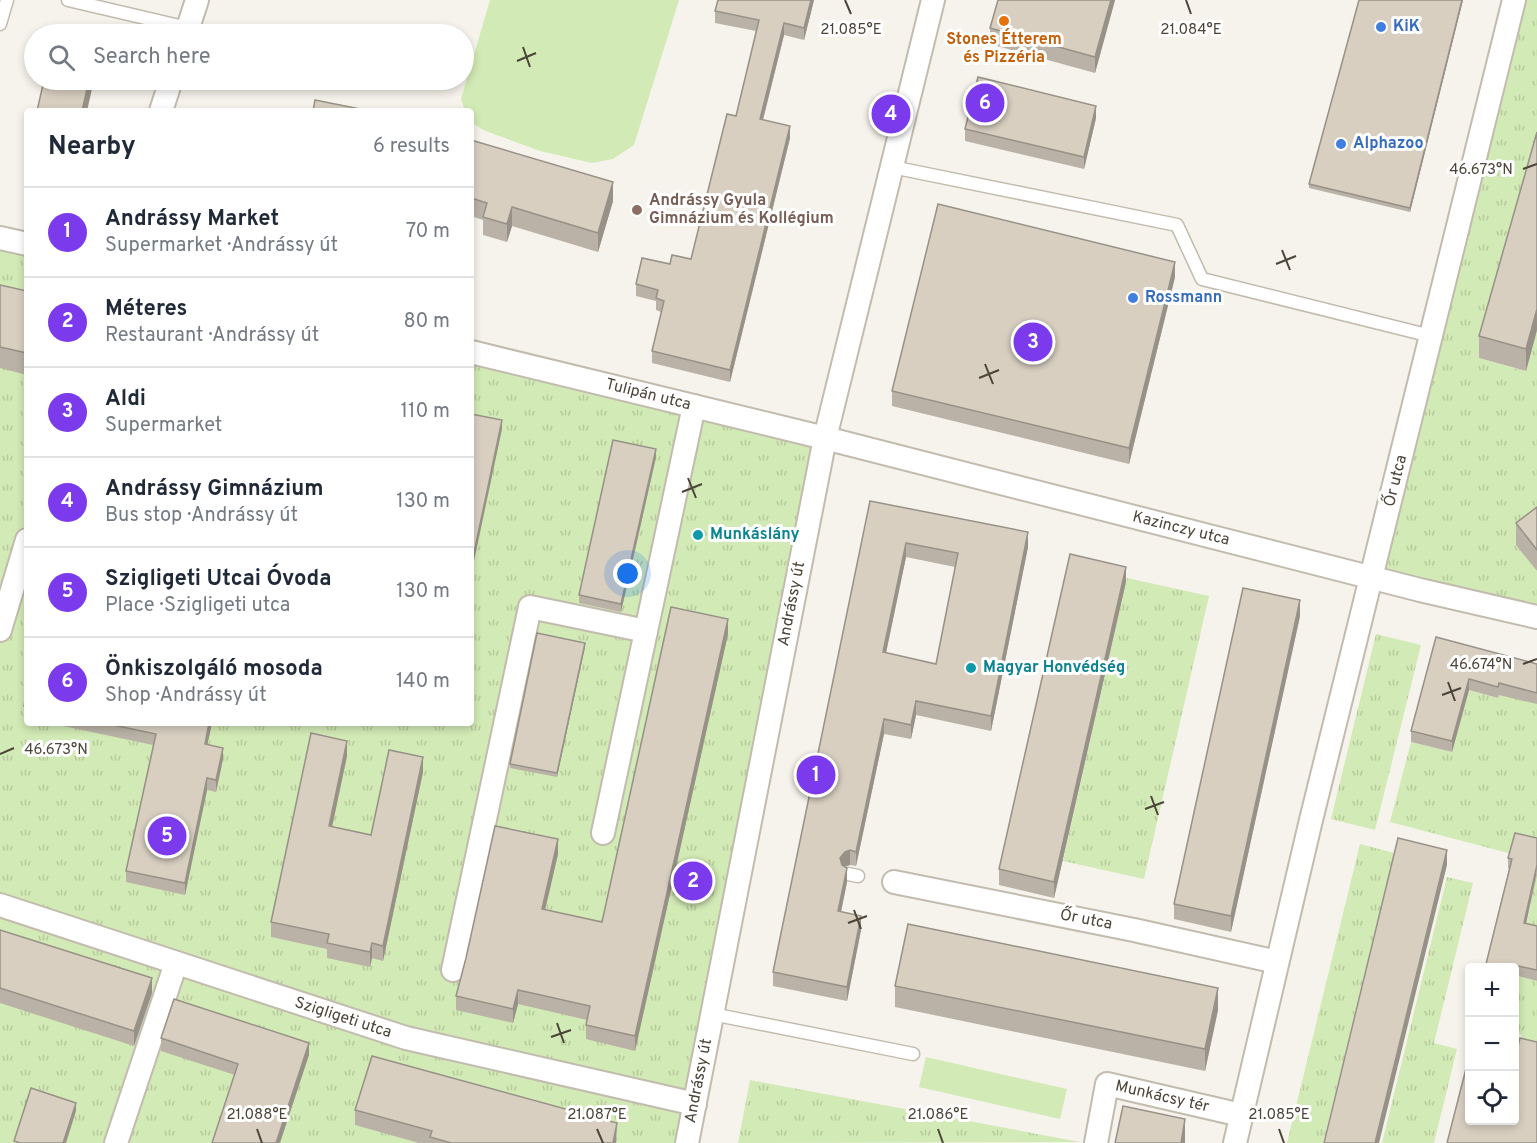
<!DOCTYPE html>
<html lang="en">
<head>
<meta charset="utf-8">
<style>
  body { margin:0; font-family:Overpass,sans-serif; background:#f6f6f7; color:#1f2937 }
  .controls { position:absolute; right:18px; bottom:18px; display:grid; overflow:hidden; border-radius:6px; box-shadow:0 3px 9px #0003 }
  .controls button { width:54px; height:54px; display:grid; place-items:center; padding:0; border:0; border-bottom:2px solid #e0e1e3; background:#fff; color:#1f2937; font:30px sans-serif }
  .you { position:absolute; left:628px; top:574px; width:21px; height:21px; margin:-15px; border:4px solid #fff; border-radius:50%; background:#1a73e8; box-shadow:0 0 0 9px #1a73e833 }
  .badge { display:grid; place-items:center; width:39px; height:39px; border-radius:50%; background:#7c3aed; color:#fff; font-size:20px; font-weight:700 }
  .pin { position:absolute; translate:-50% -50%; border:3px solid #fff; box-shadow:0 2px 6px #0006 }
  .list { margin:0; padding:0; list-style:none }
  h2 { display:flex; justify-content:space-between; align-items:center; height:78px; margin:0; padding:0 24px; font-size:26px }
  h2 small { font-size:20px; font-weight:400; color:#747a83 }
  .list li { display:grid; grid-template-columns:39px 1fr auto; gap:18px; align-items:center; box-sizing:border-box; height:90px; padding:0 24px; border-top:2px solid #e0e1e3 }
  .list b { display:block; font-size:22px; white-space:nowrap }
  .list p { margin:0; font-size:20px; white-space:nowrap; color:#747a83 }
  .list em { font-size:20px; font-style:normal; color:#747a83 }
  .icon { flex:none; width:33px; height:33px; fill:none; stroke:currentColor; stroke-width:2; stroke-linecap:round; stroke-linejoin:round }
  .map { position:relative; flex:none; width:1537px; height:1143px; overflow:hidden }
  .search { position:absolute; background:#fff; box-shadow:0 3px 9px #0003; left:24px; top:24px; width:450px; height:66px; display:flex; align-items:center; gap:15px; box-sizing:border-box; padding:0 21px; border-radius:33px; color:#747a83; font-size:22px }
  .panel { position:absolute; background:#fff; box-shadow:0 3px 9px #0003; left:24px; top:108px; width:450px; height:618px; border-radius:6px }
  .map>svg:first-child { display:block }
</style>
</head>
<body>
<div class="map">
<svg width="1537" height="1143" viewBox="0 0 1537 1143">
  <defs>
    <pattern id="grass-tufts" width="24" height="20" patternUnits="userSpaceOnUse" patternTransform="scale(1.5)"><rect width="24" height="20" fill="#d2eab5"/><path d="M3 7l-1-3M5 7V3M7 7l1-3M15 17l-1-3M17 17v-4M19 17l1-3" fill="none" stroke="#b6ca9c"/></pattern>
  </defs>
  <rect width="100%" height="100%" fill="#f6f3ec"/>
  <g fill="url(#grass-tufts)">
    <path d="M1517,0H1537V155L1479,358L1525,371L1537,330V529L1517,545L1537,571V613L1375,575Z"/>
    <path d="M0,242L27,248V723H471V356L820,441L678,1143H0Z"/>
    <path d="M1127,578L1209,596L1144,879L1063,861Z"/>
    <path d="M1376,634L1421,645L1375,830L1331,819Z"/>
    <path d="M1506,667L1537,700V848L1512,854L1390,822L1411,742L1452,752L1469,690L1498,698Z"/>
    <path d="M1360,844L1394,853L1323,1143H1287Z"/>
    <path d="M1512,869L1537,875V971L1535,980L1537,981V1046L1520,1042L1522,1035L1514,1033L1515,971L1531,904L1505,897Z"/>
    <path d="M1447,877L1473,883L1434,1043L1457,1049L1434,1143H1382Z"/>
    <path d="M750,1080L1080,1142L738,1143Z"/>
  </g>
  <g fill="#d2eab5">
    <path d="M490,0H679L634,145L613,159L592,163L540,151L483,130L471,122V111H465L461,99Z"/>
    <path d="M926,1057L1067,1089L1060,1119L919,1087Z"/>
  </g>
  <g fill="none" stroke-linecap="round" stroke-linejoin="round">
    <defs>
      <g id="service">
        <path d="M68,0L188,28"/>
        <path d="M0,24L7,0"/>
        <path d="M892,167L1177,225L1202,279L1431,336"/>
        <path d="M848,874L858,876"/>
        <path d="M712,1014L913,1054"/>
      </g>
      <g id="minor">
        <path d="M186,34L197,0"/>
        <path d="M161,111L171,80"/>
        <path d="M0,238L27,244"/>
        <path d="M471,352L825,438L1420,590L1537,617"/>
        <path d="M0,630L27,540"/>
        <path d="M603,833L694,406"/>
        <path d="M894,882L1134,930L1277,962"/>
        <path d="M0,905L406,1038L695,1104"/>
        <path d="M453,970L530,607L646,631"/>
        <path d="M116,1143L176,963"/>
        <path d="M687,1143L825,438L933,0"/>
        <path d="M1096,1143L1107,1084L1241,1115"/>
        <path d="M1235,1143L1311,820L1514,0"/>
      </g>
    </defs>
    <use href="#service" stroke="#c2bbae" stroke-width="15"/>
    <use href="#minor" stroke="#c2bbae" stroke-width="26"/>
    <use href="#service" stroke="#fff" stroke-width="12"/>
    <use href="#minor" stroke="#fff" stroke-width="22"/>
  </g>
  <g fill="#bab2a6" fill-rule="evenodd">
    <path d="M814,0L804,40L784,35L763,120L790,138L730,382L652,363V351L661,312L656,310V301L636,296V284L670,264L691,259L736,116L756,31L715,23V11Z"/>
    <path d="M1115,0L1095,73L990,44V28Z"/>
    <path d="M1359,0H1463L1410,212L1309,188V184Z"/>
    <path d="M1096,118L1084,169L965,141V129Z"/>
    <path d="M1537,132V330L1526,371L1479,358V336Z"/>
    <path d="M471,140L613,201L598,252L512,226L507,242L483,235V220L471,216Z"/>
    <path d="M27,152V184H25V162Z"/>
    <path d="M1175,277L1129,464L892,406V391Z"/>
    <path d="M0,285L27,291V375L0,368Z"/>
    <path d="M656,457L621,612L579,603V595Z"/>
    <path d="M870,501L1028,547L991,731L916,715L911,739L884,734L856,866L850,865L845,867L847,882L841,912L861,930L847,1001L773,986V972ZM906,557L955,567L936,664L886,653Z"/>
    <path d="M1537,507V571L1516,545V523Z"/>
    <path d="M1126,582L1054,898L999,885V869Z"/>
    <path d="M1300,616L1231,932L1174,919V904Z"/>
    <path d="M728,634L635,1051L586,1039V1025L587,1020L518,1004L513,1023L456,1010V996L558,854L545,910L602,922Z"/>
    <path d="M1436,637L1537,664V704L1499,695L1498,698L1469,690L1452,752L1411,742V731Z"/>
    <path d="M585,647L557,777L510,768V764Z"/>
    <path d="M27,692V718H24V706Z"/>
    <path d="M49,723H212L207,745L223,759L216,792L207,790L185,895L126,882V871L153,745Z"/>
    <path d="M347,756L332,827L371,835L423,772L383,961L372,958L370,967L327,958V949L271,937V922Z"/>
    <path d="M1537,838V875L1526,924L1537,926V981L1515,975V968H1485L1509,869L1508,868V858Z"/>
    <path d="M0,930L152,993L134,1046L0,1003Z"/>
    <path d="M895,986L1218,1010L1205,1071L895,1007Z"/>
    <path d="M161,1038L309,1055L235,1075L161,1051Z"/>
    <path d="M355,1110L617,1138L616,1143H419L355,1125Z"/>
  </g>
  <g fill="#979187">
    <path d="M811,0H814L804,40V28Z"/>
    <path d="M1111,0H1115L1095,73V57Z"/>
    <path d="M1462,0H1463L1410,212V208Z"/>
    <path d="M784,23V35L760,131V119Z"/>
    <path d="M89,80H94L87,111H82Z"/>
    <path d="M1096,106V118L1084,169V157Z"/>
    <path d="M790,126V138L730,382V370Z"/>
    <path d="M613,182V201L598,252V233Z"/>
    <path d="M512,207V226L507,242V224Z"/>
    <path d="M1175,262V277L1129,464V448Z"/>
    <path d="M1537,309V330L1526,371V349Z"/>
    <path d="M502,420V429L471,575V567Z"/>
    <path d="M656,449V457L621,612V604Z"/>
    <path d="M1028,532V547L991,731V716Z"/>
    <path d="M906,543V557L883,667V652Z"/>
    <path d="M1126,567V582L1054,898V882Z"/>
    <path d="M1300,600V616L1231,932V916Z"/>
    <path d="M728,619V634L635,1051V1036Z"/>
    <path d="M585,643V647L557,777V773Z"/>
    <path d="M1469,679V690L1452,752V741Z"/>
    <path d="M916,701V715L911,739V725Z"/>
    <path d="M884,719V734L856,866V852Z"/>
    <path d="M209,723H212L205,756V744Z"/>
    <path d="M347,741V756L329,841V826Z"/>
    <path d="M223,748V759L216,792V780Z"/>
    <path d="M423,757V772L383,961V946Z"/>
    <path d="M207,778V790L185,895V883Z"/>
    <path d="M558,839V854L542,923V909Z"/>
    <path d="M850,850V865L845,866L840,873V858L845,852Z"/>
    <path d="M1447,850V865L1379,1143H1375Z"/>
    <path d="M1536,865V875L1524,933V923Z"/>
    <path d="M847,868V882L838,926V911Z"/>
    <path d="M861,916V930L847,1001V987Z"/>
    <path d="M372,943V958L370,967V952Z"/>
    <path d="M152,978V993L134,1046V1031Z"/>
    <path d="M1218,988V1010L1205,1071V1049Z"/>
    <path d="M518,990V1004L513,1023V1009Z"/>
    <path d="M309,1043V1055L280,1143H276Z"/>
    <path d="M76,1103V1111L66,1143H63Z"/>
    <path d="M1185,1119V1143H1181Z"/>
    <path d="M617,1123L616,1143H613Z"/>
  </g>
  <g fill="#d8cfc1" stroke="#979187" stroke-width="1.5" fill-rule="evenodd">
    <path d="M718,0H811L804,28L784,23L760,119L790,126L730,370L652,351L664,301L656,298L658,290L636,284L642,258L670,264L672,255L691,259L727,114L736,116L759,20L715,11Z"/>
    <path d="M998,0H1111L1095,57L990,28Z"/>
    <path d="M1359,0H1462L1410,208L1309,184Z"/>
    <path d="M57,25L97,34H55Z"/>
    <path d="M978,77L1096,106L1084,157L965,129Z"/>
    <path d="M44,80H89L82,111H37Z"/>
    <path d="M315,100L370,111H313Z"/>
    <path d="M1537,132V309L1526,349L1479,336Z"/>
    <path d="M471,140L613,182L598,233L512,207L507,224L483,217L487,203L471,198Z"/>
    <path d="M27,152V162H25Z"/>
    <path d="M938,204L1175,262L1129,448L892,391Z"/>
    <path d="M0,285L27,291V353L0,347Z"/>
    <path d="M471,414L502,420L471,567Z"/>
    <path d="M613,440L656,449L621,604L579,595Z"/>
    <path d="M870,501L1028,532L991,716L916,701L911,725L884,719L856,852L850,850L845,852L840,858L842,865L847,868L838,911L861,916L847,987L773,972ZM906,543L958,553L936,664L883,652Z"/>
    <path d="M1537,507V550L1516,523Z"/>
    <path d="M1070,554L1126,567L1054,882L999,869Z"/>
    <path d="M1243,588L1300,600L1231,916L1174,904Z"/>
    <path d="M671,607L728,619L635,1036L586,1025L590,1006L518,990L513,1009L456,996L466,958L495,826L558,839L542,909L602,922Z"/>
    <path d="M537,633L585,643L557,773L510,764Z"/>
    <path d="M1436,637L1537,664V693L1499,683L1498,687L1469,679L1452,741L1411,731Z"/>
    <path d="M27,692V707L24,706Z"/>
    <path d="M104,723H209L205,744L223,748L216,780L207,778L185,883L126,871L156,734Z"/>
    <path d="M311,733L347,741L329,826L371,835L389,750L423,757L383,946L372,943L370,952L327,943L329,934L271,922Z"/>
    <path d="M1515,833L1537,838V865L1524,923L1537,926V970L1513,965V968H1485L1512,859L1508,858Z"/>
    <path d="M1398,838L1447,850L1375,1143H1324Z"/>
    <path d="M908,924L1218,988L1205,1049L895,986Z"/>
    <path d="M0,930L152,978L134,1031L0,988Z"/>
    <path d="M174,999L309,1043L276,1143H212L238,1064L161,1038Z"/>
    <path d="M1520,1038L1537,1042V1143H1447L1470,1053V1120H1515V1058Z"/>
    <path d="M372,1056L617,1123L613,1143H451L430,1137L432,1131L355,1110Z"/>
    <path d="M31,1088L76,1103L63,1143H20L14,1141Z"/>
    <path d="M1123,1106L1185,1119L1181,1143H1115Z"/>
  </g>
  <path fill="none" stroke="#4b4439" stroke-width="2" d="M845,0L851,14M1186,0L1191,14M523,47L530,67M517,61L536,53M1523,169L1537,164M1282,250L1290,270M1276,264L1296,256M985,364L993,384M979,378L999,370M688,478L696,498M682,492L702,484M1523,664L1537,659M1448,682L1455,701M1442,695L1461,688M0,754L14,748M1151,796L1158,815M1145,809L1164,802M854,910L861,929M848,923L867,916M557,1023L564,1043M551,1037L571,1030M257,1129L262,1143M597,1129L603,1143M938,1129L943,1143M1279,1129L1284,1143"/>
  <circle fill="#e8710a" stroke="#fff" stroke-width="2" cx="1004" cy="21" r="6"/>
  <g fill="#3f7fe0" stroke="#fff" stroke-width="2">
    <circle cx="1381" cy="27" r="6"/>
    <circle cx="1341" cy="144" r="6"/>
    <circle cx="1133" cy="298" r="6"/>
  </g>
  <circle fill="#8d6e63" stroke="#fff" stroke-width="2" cx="637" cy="210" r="6"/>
  <g fill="#0f9aa8" stroke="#fff" stroke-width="2">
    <circle cx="698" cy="535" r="6"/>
    <circle cx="971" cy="668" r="6"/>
  </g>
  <g text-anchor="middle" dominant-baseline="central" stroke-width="6" stroke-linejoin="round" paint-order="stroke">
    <g font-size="16" font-weight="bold" fill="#366cbe" stroke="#fff" text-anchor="start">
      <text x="1393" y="27">KiK</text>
      <text x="1353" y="144">Alphazoo</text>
      <text x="1145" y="298">Rossmann</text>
    </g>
    <g font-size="16" font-weight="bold" fill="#c56008" stroke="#fff">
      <text x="1004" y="40">Stones Étterem<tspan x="1004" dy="18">és Pizzéria</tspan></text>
    </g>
    <g font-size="16" font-weight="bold" fill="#785e54" stroke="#fff" text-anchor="start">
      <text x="649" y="201">Andrássy Gyula<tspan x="649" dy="18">Gimnázium és Kollégium</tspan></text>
    </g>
    <g font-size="16" fill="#4b4439" stroke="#fff">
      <text transform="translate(648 395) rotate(14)">Tulipán utca</text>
      <text transform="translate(1396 481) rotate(-76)">Őr utca</text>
      <text transform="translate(1181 529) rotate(14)">Kazinczy utca</text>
      <text transform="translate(792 604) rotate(-79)">Andrássy út</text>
      <text transform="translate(1086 920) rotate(11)">Őr utca</text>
      <text transform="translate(343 1018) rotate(18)">Szigligeti utca</text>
      <text transform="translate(699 1081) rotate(-79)">Andrássy út</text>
      <text transform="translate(1162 1097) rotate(13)">Munkácsy tér</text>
    </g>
    <g font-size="16" font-weight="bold" fill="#0d838f" stroke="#fff" text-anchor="start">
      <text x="710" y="535">Munkáslány</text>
      <text x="983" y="668">Magyar Honvédség</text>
    </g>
  </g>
  <g font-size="15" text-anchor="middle" fill="#4b4439" stroke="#fff" stroke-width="6" stroke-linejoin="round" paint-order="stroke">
    <text x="851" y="34">21.085°E</text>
    <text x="1191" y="34">21.084°E</text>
    <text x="1481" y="174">46.673°N</text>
    <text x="1481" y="669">46.674°N</text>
    <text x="56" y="754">46.673°N</text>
    <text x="257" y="1119">21.088°E</text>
    <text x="597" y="1119">21.087°E</text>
    <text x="938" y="1119">21.086°E</text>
    <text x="1279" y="1119">21.085°E</text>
  </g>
</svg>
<div class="controls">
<button>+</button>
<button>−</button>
<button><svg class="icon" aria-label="locate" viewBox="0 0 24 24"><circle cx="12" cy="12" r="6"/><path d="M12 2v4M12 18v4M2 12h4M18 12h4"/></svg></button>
</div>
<div class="you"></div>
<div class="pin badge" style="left:816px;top:775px">1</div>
<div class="pin badge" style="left:693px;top:881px">2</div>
<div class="pin badge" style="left:1033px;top:342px">3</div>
<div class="pin badge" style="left:891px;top:114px">4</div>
<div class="pin badge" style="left:167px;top:836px">5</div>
<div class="pin badge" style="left:985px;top:103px">6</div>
<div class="search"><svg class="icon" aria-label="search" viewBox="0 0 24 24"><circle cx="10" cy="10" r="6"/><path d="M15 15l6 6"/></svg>Search here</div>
<section class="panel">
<h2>Nearby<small>6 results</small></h2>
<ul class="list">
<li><span class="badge">1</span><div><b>Andrássy Market</b><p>Supermarket · Andrássy út</p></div><em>70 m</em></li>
<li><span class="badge">2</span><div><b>Méteres</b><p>Restaurant · Andrássy út</p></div><em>80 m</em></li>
<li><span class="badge">3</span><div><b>Aldi</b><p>Supermarket</p></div><em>110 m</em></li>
<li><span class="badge">4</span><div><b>Andrássy Gimnázium</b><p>Bus stop · Andrássy út</p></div><em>130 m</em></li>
<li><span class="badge">5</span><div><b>Szigligeti Utcai Óvoda</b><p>Place · Szigligeti utca</p></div><em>130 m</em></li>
<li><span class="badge">6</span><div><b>Önkiszolgáló mosoda</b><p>Shop · Andrássy út</p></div><em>140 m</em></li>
</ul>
</section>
</div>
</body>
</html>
